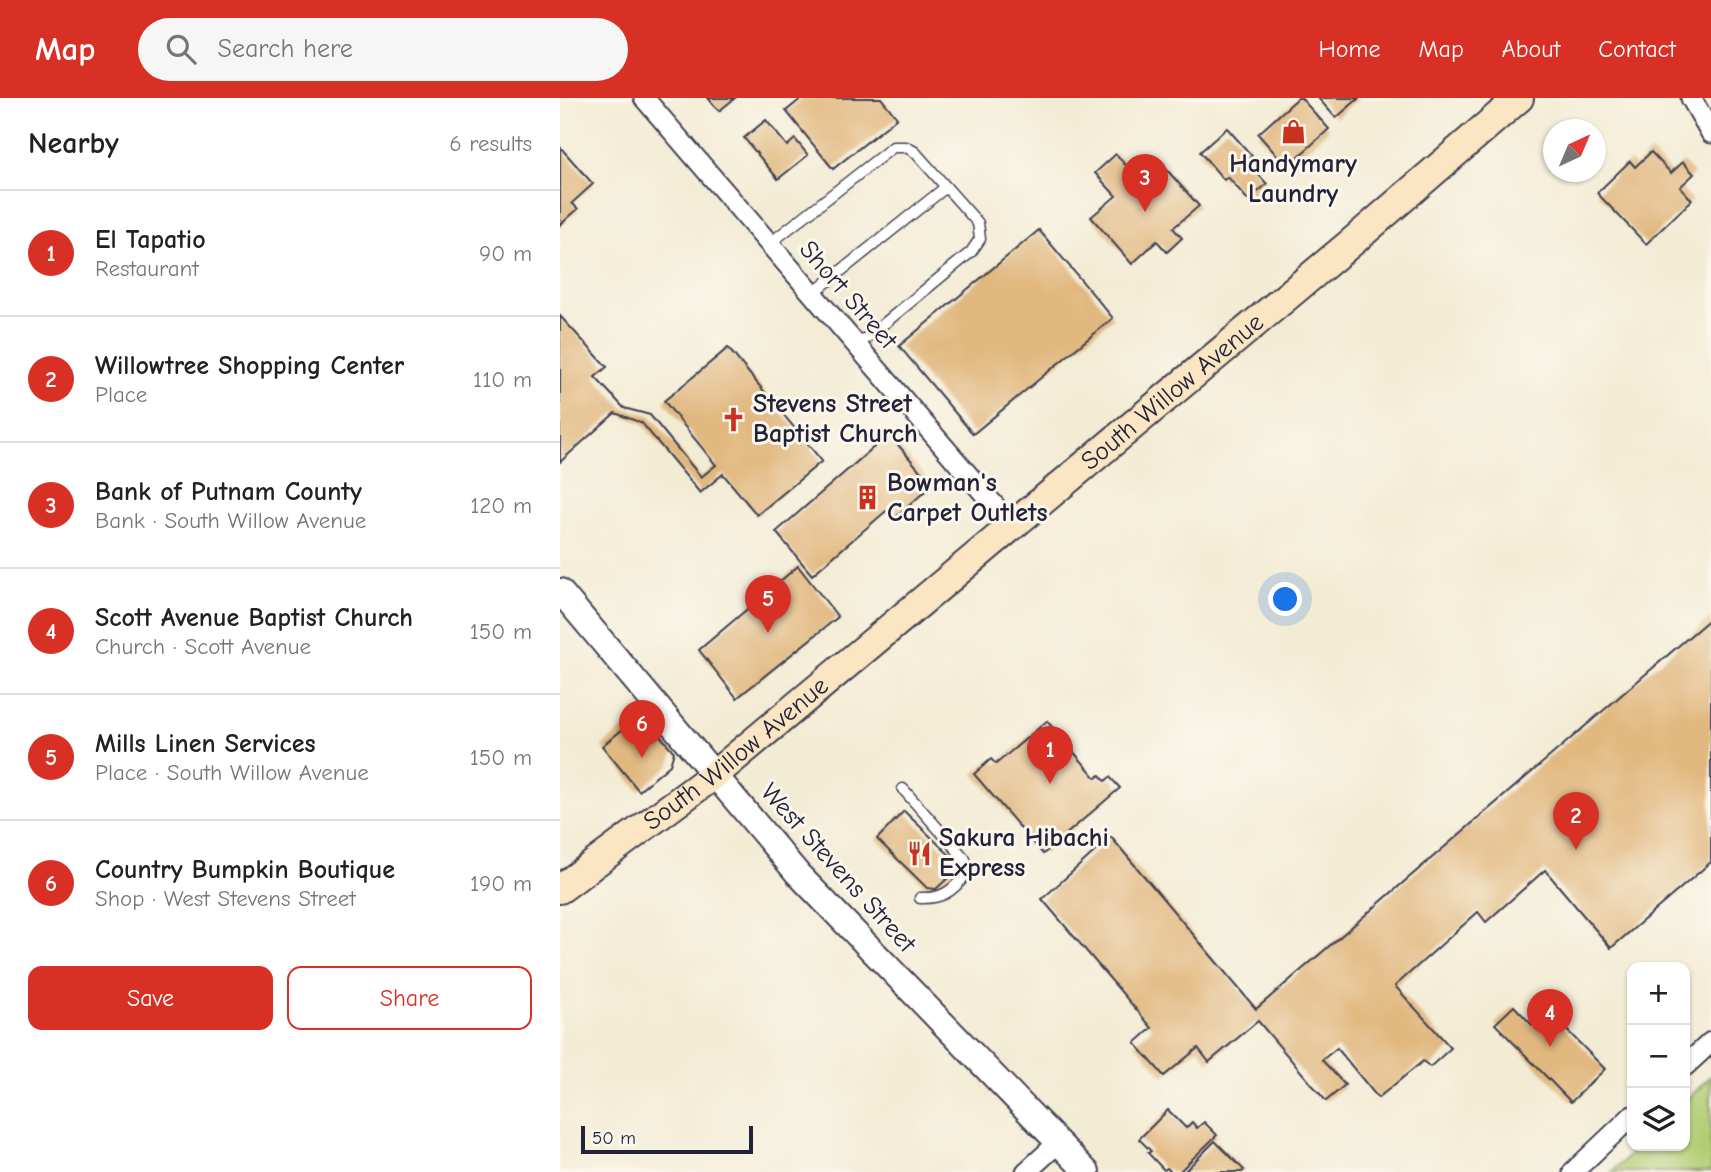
<!DOCTYPE html>
<html lang="en">
<head>
<meta charset="utf-8">
<style>
  body { margin:0; font-family:"Comic Neue",sans-serif; background:#f6f6f6; color:#222 }
  .controls { position:absolute; right:21px; bottom:21px; display:grid; overflow:hidden; border-radius:14px; box-shadow:0 2px 5px #0004 }
  .controls button { width:63px; height:63px; display:grid; place-items:center; padding:0; border:0; border-bottom:2px solid #e0e0e0; background:#fff; color:#222; font:35px sans-serif }
  .compass { position:absolute; left:983px; top:21px; width:63px; height:63px; border-radius:50%; background:#fff; box-shadow:0 2px 5px #0004; rotate:44deg }
  .scale { position:absolute; left:21px; bottom:18px; width:172px; box-sizing:border-box; padding-left:7px; border:4px solid #22223b; border-top:0; font-size:19px; line-height:24px; white-space:nowrap; color:#22223b; -webkit-text-stroke:5px #fbf7ec; paint-order:stroke }
  .you { position:absolute; left:726px; top:502px; width:24px; height:24px; margin:-18px; border:5px solid #fff; border-radius:50%; background:#1a73e8; box-shadow:0 0 0 10px #1a73e833 }
  .badge { display:grid; place-items:center; width:46px; height:46px; border-radius:50%; background:#d93025; color:#fff; font-size:23px; font-weight:700 }
  .pin { position:absolute; translate:-50% -58px; filter:drop-shadow(0 2px 4px #0008) }
  .pin::after { content:''; position:absolute; top:37px; width:24px; height:21px; background:inherit; clip-path:polygon(0 0,100% 0,50% 100%) }
  .list { margin:0; padding:0; list-style:none }
  h2 { display:flex; justify-content:space-between; align-items:center; height:91px; margin:0; padding:0 28px; font-size:30px }
  h2 small { font-size:23px; font-weight:400; color:#767676 }
  .list li { display:grid; grid-template-columns:46px 1fr auto; gap:21px; align-items:center; box-sizing:border-box; height:126px; padding:0 28px; border-top:2px solid #e0e0e0 }
  .list b { display:block; font-size:26px; white-space:nowrap }
  .list p { margin:0; font-size:23px; white-space:nowrap; color:#767676 }
  .list em { font-size:23px; font-style:normal; color:#767676 }
  .actions { display:flex; gap:14px; padding:21px 28px }
  .actions a { flex:1; padding:16px 0; border:2px solid #d93025; border-radius:14px; text-align:center; font-size:24px; color:#d93025 }
  .actions .main { background:#d93025; color:#fff }
  .icon { flex:none; width:38px; height:38px; fill:none; stroke:currentColor; stroke-width:2; stroke-linecap:round; stroke-linejoin:round }
  .map { position:relative; flex:none; width:1151px; height:1074px; overflow:hidden }
  header { display:flex; align-items:center; gap:42px; box-sizing:border-box; height:98px; padding:0 35px; background:#d93025; color:#fff }
  header strong { font-size:33px }
  nav { display:flex; gap:38px; margin-inline-start:auto; font-size:24px }
  .search { width:490px; height:63px; background:#f6f6f6; display:flex; align-items:center; gap:18px; box-sizing:border-box; padding:0 24px; border-radius:38px; color:#767676; font-size:26px }
  main { display:flex }
  aside { flex:1; background:#fff }
  .map>svg:first-child { display:block }
</style>
</head>
<body>
<header>
<strong>Map</strong>
<div class="search"><svg class="icon" aria-label="search" viewBox="0 0 24 24"><circle cx="10" cy="10" r="6"/><path d="M15 15l6 6"/></svg>Search here</div>
<nav><a>Home</a><a>Map</a><a>About</a><a>Contact</a></nav>
</header>
<main>
<aside>
<h2>Nearby<small>6 results</small></h2>
<ul class="list">
<li><span class="badge">1</span><div><b>El Tapatio</b><p>Restaurant</p></div><em>90 m</em></li>
<li><span class="badge">2</span><div><b>Willowtree Shopping Center</b><p>Place</p></div><em>110 m</em></li>
<li><span class="badge">3</span><div><b>Bank of Putnam County</b><p>Bank · South Willow Avenue</p></div><em>120 m</em></li>
<li><span class="badge">4</span><div><b>Scott Avenue Baptist Church</b><p>Church · Scott Avenue</p></div><em>150 m</em></li>
<li><span class="badge">5</span><div><b>Mills Linen Services</b><p>Place · South Willow Avenue</p></div><em>150 m</em></li>
<li><span class="badge">6</span><div><b>Country Bumpkin Boutique</b><p>Shop · West Stevens Street</p></div><em>190 m</em></li>
</ul>
<div class="actions"><a class="main">Save</a><a>Share</a></div>
</aside>
<div class="map">
<svg width="1151" height="1074" viewBox="0 0 1151 1074">
  <rect width="100%" height="100%" fill="#fbf7ec"/>
  <filter id="ink" filterUnits="userSpaceOnUse"><feTurbulence type="fractalNoise" baseFrequency=".0143" numOctaves="2"/><feDisplacementMap in="SourceGraphic" scale="14" xChannelSelector="R" yChannelSelector="G"/><feConvolveMatrix kernelMatrix="1 2 1 2 8 2 1 2 1" color-interpolation-filters="sRGB"/></filter>
  <filter id="wash" filterUnits="userSpaceOnUse"><feTurbulence type="fractalNoise" baseFrequency=".00686" numOctaves="4" result="noise"/><feDisplacementMap in="SourceGraphic" scale="28" xChannelSelector="R" yChannelSelector="G"/><feGaussianBlur stdDeviation="1.57" result="paint"/><feColorMatrix in="noise" values="0 0 0 0 0 0 0 0 0 0 0 0 0 0 0 0 0 1.4 0 .05"/><feComposite in="paint" operator="in"/></filter>
  <g filter="url(#wash)">
    <rect width="100%" height="100%" fill="#f3ecd5"/>
    <path fill="#b1cc72" stroke="#6a7756" stroke-width="2" d="M1151,978V1074H1052L1079,1048H1125V1004Z"/>
    <g id="blocks">
      <g fill="#e1b87f">
        <path d="M148,0H175L159,13Z"/>
        <path d="M242,0H321L337,20L273,71L226,13Z"/>
        <path d="M738,0H741L769,31L727,69L698,36Z"/>
        <path d="M758,0H799L776,20Z"/>
        <path d="M206,22L227,48L235,41L248,57L218,81L184,40Z"/>
        <path d="M667,30L692,58L686,63L707,86L688,102L668,79L664,82L640,54Z"/>
        <path d="M0,49L33,86L12,105L18,111L0,127Z"/>
        <path d="M1091,54L1111,75L1123,64L1134,76L1120,89L1132,102L1086,146L1037,95L1070,63L1075,69Z"/>
        <path d="M556,56L577,80L598,62L639,108L613,130L622,140L607,154L597,143L572,166L531,119L556,98L535,75Z"/>
        <path d="M479,132L553,220L413,336L339,248Z"/>
        <path d="M0,218L47,269L35,279L64,310L90,317L141,379L156,367L104,303L168,250L262,363L197,417L163,376L140,395L82,325L55,315L0,364Z"/>
        <path d="M329,336L372,387L334,421L326,413L252,477L216,434Z"/>
        <path d="M238,468L278,519L177,600L139,552Z"/>
        <path d="M1151,520V764L1051,850L985,772L926,824L918,814L835,888L891,950L870,969L863,963L818,1000L777,950L762,962L785,987L766,1003L698,923L649,964L638,950L604,978L575,945L592,930L482,801L551,739L696,911Z"/>
        <path d="M82,616L114,654L110,667L79,693L42,648Z"/>
        <path d="M487,623L536,680L540,677L545,683L550,679L560,690L483,756L414,676L431,661L436,666Z"/>
        <path d="M344,713L401,768L376,791L367,790L317,741Z"/>
        <path d="M954,908L972,927L987,912L1045,971L1011,1004L935,926Z"/>
        <path d="M608,1012L626,1030L632,1024L637,1030L644,1024L657,1037L619,1074H611L607,1070L604,1072L588,1055L591,1053L579,1041Z"/>
        <path d="M655,1043L684,1072L682,1074H624Z"/>
      </g>
    </g>
  </g>
  <g filter="url(#ink)">
    <use href="#blocks" fill-opacity="0" stroke="#414052" stroke-width="2"/>
    <g fill="none" stroke-linecap="round" stroke-linejoin="round">
      <defs>
        <g id="service">
          <path d="M209,146L333,49H346L355,54L418,125L420,141L411,154L297,248"/>
          <path d="M252,196L386,89"/>
          <path d="M343,691L405,761L406,776C393,793 382,801 360,800"/>
        </g>
        <g id="minor">
          <path d="M84,0L452,428"/>
          <path d="M1131,0L1151,35"/>
          <path d="M1125,968L1151,944"/>
          <path d="M466,1074L499,1044"/>
          <path d="M1013,1074L1072,1018"/>
        </g>
        <path id="tertiary" d="M0,493L238,776L527,1074"/>
        <g id="secondary">
          <path id="s1" d="M0,791L154,677L792,144L959,0"/>
        </g>
      </defs>
      <use href="#service" stroke="#414052" stroke-width="13"/>
      <use href="#minor" stroke="#414052" stroke-width="23"/>
      <use href="#tertiary" stroke="#414052" stroke-width="28"/>
      <use href="#secondary" stroke="#414052" stroke-width="32"/>
      <use href="#service" stroke="#fff" stroke-width="10"/>
      <use href="#minor" stroke="#fff" stroke-width="19"/>
      <use href="#tertiary" stroke="#fff" stroke-width="24"/>
      <use href="#secondary" stroke="#fbe6c4" stroke-width="28"/>
    </g>
  </g>
  <defs>
    <symbol id="shop-bare" viewBox="-9 -9 18 18"><path d="M-5-2.5h2.3a2.7 3.5 0 0 1 5.4 0H5L5.5 6h-11ZM-1.5-2.5h3a1.5 2.3 0 0 0-3 0Z" fill="#c8321e" stroke="#fbf7ec" stroke-width="2.5" paint-order="stroke"/></symbol>
    <symbol id="church-bare" viewBox="-9 -9 18 18"><path d="M-1.2-6h2.4v3.5h3.3v2.4h-3.3V6h-2.4V-.1h-3.3v-2.4h3.3Z" fill="#c8321e" stroke="#fbf7ec" stroke-width="2.5" paint-order="stroke"/></symbol>
    <symbol id="building-bare" viewBox="-9 -9 18 18"><path d="M-4-6H4V6H1V3H-1V6H-4ZM-2.5-4.3h1.7v1.8h-1.7ZM.8-4.3h1.7v1.8H.8ZM-2.5-1h1.7V.8h-1.7ZM.8-1h1.7V.8H.8Z" fill="#c8321e" stroke="#fbf7ec" stroke-width="2.5" paint-order="stroke"/></symbol>
    <symbol id="restaurant-bare" viewBox="-9 -9 18 18"><path d="M-5-6h1v4h1v-4h1v4h1v-4h1v5L-1.5 .5V6h-2V.5L-5-1ZM5-6V6H3V1.5H1.5Q1.5-4 5-6Z" fill="#c8321e" stroke="#fbf7ec" stroke-width="2.5" paint-order="stroke"/></symbol>
  </defs>
  <g fill-rule="evenodd">
    <use href="#shop-bare" x="716" y="16" width="35" height="35"/>
    <use href="#church-bare" x="156" y="304" width="35" height="35"/>
    <use href="#building-bare" x="290" y="382" width="35" height="35"/>
    <use href="#restaurant-bare" x="342" y="738" width="35" height="35"/>
  </g>
  <g text-anchor="middle" dominant-baseline="central" stroke-width="6" stroke-linejoin="round" paint-order="stroke">
    <g font-size="26" font-weight="bold" fill="#22223b" stroke="#fbf7ec" text-anchor="start">
      <text x="733" y="66" text-anchor="middle">Handymary<tspan x="733" dy="30">Laundry</tspan></text>
      <text x="193" y="306">Stevens Street<tspan x="193" dy="30">Baptist Church</tspan></text>
      <text x="327" y="385">Bowman's<tspan x="327" dy="30">Carpet Outlets</tspan></text>
      <text x="379" y="740">Sakura Hibachi<tspan x="379" dy="30">Express</tspan></text>
    </g>
    <g font-size="26" fill="#22223b" stroke="#fbf7ec">
      <text transform="translate(288 197) rotate(49)">Short Street</text>
      <text stroke="none"><textPath href="#s1" startOffset="789">South Willow Avenue</textPath></text>
      <text stroke="none"><textPath href="#s1" startOffset="222">South Willow Avenue</textPath></text>
      <text transform="translate(278 770) rotate(48)">West Stevens Street</text>
    </g>
  </g>
</svg>
<div class="controls">
<button>+</button>
<button>−</button>
<button><svg class="icon" aria-label="layers" viewBox="0 0 24 24"><path d="M12 4l9 5-9 5-9-5zM3 14l9 5 9-5"/></svg></button>
</div>
<svg class="compass" viewBox="-18 -18 36 36"><path d="M0-13l5 13h-10z" fill="#e53935"/><path d="M0 13l5-13h-10z" fill="#767676"/></svg>
<div class="scale">50 m</div>
<div class="you"></div>
<div class="pin badge" style="left:490px;top:686px">1</div>
<div class="pin badge" style="left:1016px;top:752px">2</div>
<div class="pin badge" style="left:585px;top:114px">3</div>
<div class="pin badge" style="left:990px;top:949px">4</div>
<div class="pin badge" style="left:208px;top:535px">5</div>
<div class="pin badge" style="left:82px;top:660px">6</div>
</div>
</main>
</body>
</html>
